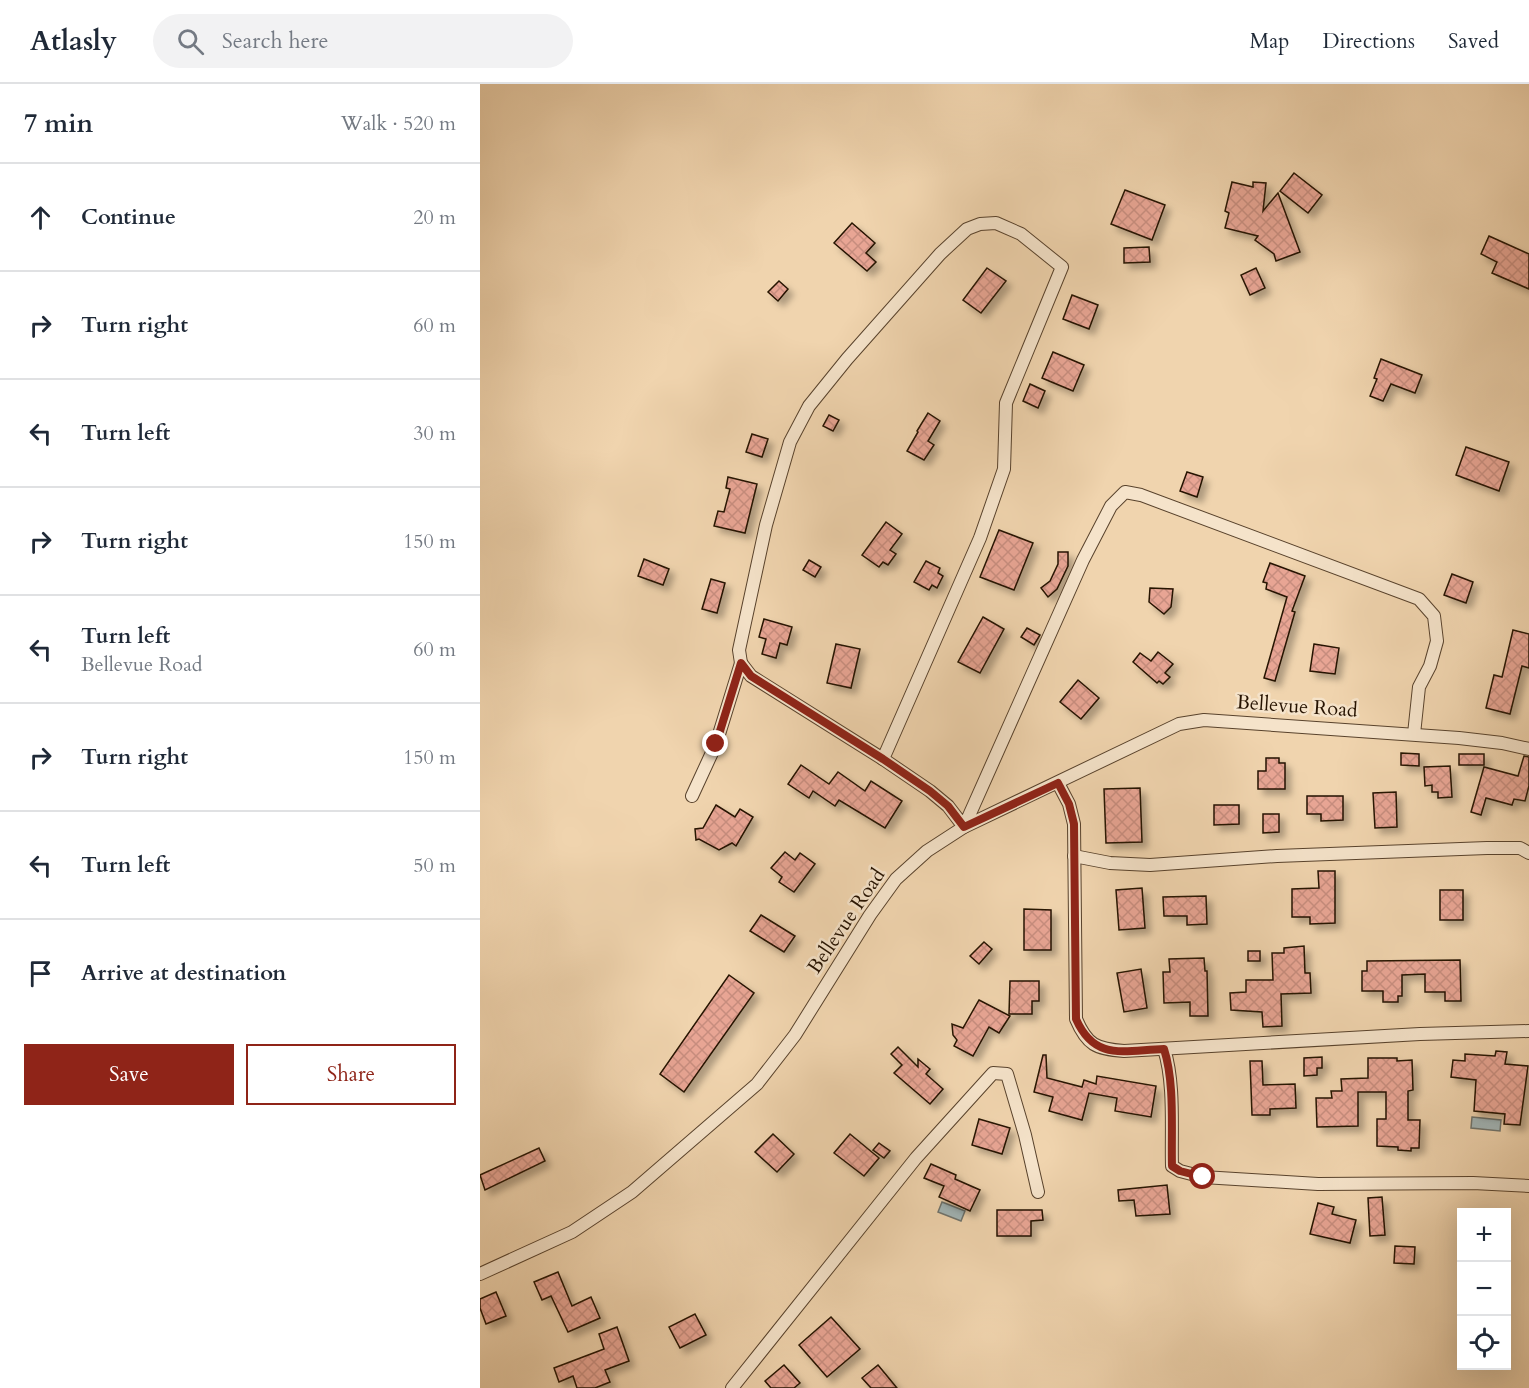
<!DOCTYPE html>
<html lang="en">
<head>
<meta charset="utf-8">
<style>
  body { margin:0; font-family:Cardo,serif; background:#f2f2f3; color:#1f2937 }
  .controls { position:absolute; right:18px; bottom:18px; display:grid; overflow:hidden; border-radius:0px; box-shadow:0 6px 24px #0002 }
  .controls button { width:54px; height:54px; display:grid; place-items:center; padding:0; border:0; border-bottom:2px solid #e0e1e3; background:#fff; color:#1f2937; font:30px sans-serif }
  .stop { position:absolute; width:18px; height:18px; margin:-14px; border:4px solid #8f2418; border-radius:50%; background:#fff }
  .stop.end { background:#8f2418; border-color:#fff; box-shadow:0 2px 6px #0008 }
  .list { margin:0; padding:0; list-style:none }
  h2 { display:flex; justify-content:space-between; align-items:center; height:78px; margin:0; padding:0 24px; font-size:26px }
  h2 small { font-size:20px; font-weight:400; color:#747a83 }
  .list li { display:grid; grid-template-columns:39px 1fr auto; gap:18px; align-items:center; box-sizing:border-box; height:108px; padding:0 24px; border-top:2px solid #e0e1e3 }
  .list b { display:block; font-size:22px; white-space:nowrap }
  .list p { margin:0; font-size:20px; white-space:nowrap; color:#747a83 }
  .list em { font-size:20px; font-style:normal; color:#747a83 }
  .actions { display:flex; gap:12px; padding:18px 24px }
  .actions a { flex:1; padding:14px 0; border:2px solid #8f2418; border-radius:0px; text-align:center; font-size:21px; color:#8f2418 }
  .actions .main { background:#8f2418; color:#fff }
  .icon { flex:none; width:33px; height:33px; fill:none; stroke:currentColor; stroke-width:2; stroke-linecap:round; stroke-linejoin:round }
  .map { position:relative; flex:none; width:1049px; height:1304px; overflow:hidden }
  header { display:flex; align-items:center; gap:36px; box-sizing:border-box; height:84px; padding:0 30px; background:#fff; border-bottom:2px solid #e0e1e3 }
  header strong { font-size:28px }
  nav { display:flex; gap:33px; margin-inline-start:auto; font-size:21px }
  .search { width:420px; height:54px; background:#f2f2f3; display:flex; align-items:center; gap:15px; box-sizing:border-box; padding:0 21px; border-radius:33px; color:#747a83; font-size:22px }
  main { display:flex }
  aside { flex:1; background:#fff }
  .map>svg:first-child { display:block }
</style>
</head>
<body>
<header>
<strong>Atlasly</strong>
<div class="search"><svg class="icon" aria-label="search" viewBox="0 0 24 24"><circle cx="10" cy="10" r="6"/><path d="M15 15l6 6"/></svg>Search here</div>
<nav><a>Map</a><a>Directions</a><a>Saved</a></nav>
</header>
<main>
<aside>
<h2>7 min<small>Walk · 520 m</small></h2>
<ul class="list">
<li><svg class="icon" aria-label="ahead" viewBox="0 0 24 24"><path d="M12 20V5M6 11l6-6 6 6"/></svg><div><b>Continue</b></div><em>20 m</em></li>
<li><svg class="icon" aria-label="right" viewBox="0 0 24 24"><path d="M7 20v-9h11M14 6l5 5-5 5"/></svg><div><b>Turn right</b></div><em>60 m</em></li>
<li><svg class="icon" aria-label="left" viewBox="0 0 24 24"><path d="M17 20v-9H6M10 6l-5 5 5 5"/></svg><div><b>Turn left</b></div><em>30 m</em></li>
<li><svg class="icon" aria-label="right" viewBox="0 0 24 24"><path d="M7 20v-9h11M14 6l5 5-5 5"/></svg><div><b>Turn right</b></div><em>150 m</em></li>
<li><svg class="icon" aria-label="left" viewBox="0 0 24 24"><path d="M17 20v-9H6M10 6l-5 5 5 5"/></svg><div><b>Turn left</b><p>Bellevue Road</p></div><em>60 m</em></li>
<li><svg class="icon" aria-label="right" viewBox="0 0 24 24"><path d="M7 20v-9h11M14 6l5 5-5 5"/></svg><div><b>Turn right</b></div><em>150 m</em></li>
<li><svg class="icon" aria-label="left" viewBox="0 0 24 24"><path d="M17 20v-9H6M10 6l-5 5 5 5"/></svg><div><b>Turn left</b></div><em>50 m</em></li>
<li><svg class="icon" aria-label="arrive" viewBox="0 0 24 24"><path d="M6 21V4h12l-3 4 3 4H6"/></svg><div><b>Arrive at destination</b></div></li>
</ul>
<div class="actions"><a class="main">Save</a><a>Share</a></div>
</aside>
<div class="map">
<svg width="1049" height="1304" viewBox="0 0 1049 1304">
  <defs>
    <pattern id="building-cross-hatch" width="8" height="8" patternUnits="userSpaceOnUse" patternTransform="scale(1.5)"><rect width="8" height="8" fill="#e8a594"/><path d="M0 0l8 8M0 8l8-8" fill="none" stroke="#c78d7e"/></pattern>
    <filter id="shadow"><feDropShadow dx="5.5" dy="5.5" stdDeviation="3" flood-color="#0004"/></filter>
  </defs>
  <rect width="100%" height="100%" fill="#f0d4ae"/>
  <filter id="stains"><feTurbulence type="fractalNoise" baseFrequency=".00333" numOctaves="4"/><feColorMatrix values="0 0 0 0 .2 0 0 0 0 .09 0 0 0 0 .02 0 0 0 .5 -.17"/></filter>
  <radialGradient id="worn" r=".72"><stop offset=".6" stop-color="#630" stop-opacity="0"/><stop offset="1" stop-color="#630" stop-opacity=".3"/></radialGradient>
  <g fill="#a1b5b7" stroke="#6f746e" stroke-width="1.5">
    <path d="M992,1033L1021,1036L1020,1047L991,1044Z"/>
    <path d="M462,1118L485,1127L481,1137L458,1128Z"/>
  </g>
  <g fill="url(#building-cross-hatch)" stroke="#251200" stroke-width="1.5" filter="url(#shadow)">
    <path d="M814,89L842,111L828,129L800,107Z"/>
    <path d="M752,98L773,103V98L786,99L783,127L798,109L820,168L796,177L794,170L775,156L778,152L745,144L749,129L745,127Z"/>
    <path d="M645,106L685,121L672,156L631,140Z"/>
    <path d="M372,139L395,159L386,169L396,178L387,187L354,159Z"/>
    <path d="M1009,152L1049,170V205L1012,189L1017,178L1001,170Z"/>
    <path d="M669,163L670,178L644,179V164Z"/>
    <path d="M507,184L526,197L501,229L483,216Z"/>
    <path d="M776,184L785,204L770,211L761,191Z"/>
    <path d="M299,197L308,205L298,217L288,208Z"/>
    <path d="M592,211L618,221L609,245L583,235Z"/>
    <path d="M573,268L604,281L593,307L562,294Z"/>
    <path d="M901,275L942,291L935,309L911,300L903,317L890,312L897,295L894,294Z"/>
    <path d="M550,300L565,307L558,324L543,317Z"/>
    <path d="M448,329L460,337L448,357L454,361L444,376L427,367L438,348L437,347Z"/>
    <path d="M349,331L359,336L353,347L343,342Z"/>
    <path d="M272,350L288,355L282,373L266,368Z"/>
    <path d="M986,363L1029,378L1019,407L976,391Z"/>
    <path d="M707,388L723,393L717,413L700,407Z"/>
    <path d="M248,393L277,400L265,449L234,442L238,427L244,428L250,405L246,404Z"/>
    <path d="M406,438L422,450L410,466L416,470L408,481L403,478L399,483L382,471Z"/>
    <path d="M519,446L553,459L534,506L500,493Z"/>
    <path d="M578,468H588V482L577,505L568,513L561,504L570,497L578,480Z"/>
    <path d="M164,475L189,485L183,501L158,492Z"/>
    <path d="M329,476L341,483L335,493L323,486Z"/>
    <path d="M446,477L460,484L458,489L463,492L457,504L452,501L449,506L434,498Z"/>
    <path d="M790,479L825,492L812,527L815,528L795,597L784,594L807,513L786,505L787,499L783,498Z"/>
    <path d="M972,490L993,498L986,519L964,511Z"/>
    <path d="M231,495L245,499L237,529L222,525Z"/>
    <path d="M670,504L693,505L691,523L684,530L669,518Z"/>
    <path d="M503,533L524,545L500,589L478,578Z"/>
    <path d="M284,535L312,543L307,561L300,559L296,574L282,570L286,555L279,553Z"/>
    <path d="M547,544L560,551L554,561L541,553Z"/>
    <path d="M1033,546L1049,550V584L1042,582L1030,630L1006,624L1014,591L1022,593Z"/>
    <path d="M356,560L380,565L371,604L347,599Z"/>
    <path d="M834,560L859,564L855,590L830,587Z"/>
    <path d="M678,568L693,580L685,589L690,593L683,600L679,597L677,599L653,578L660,569L671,577Z"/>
    <path d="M598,596L619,614L601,635L580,618Z"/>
    <path d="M921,669L939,670V682L921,681Z"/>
    <rect x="979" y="670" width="25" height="11"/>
    <path d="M1044,672L1049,673V702L1045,717L1034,715L1032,721L1006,714L1001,731L991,728L1004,683L1038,692Z"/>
    <path d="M786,674H799V679H805V705H778V687H786Z"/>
    <path d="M321,681L349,700L358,688L385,707L391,697L422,717L405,744L359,716L355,722L333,707L329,714L308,700Z"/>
    <path d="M970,682L972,713L958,714V708H952V701L945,702L944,683Z"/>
    <path d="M660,704L662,758L626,759L624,705Z"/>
    <path d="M916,708L917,743L895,744L893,709Z"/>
    <path d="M827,712H863V736L841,737V730H827Z"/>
    <path d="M236,721L255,733L260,725L273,733L256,762L252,759L239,766L219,755L216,756L215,745L223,744Z"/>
    <path d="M734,721H759V740L734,741Z"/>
    <path d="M783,730H799V748L783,749Z"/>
    <path d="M305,768L315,776L320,769L335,780L314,808L299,798L302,793L291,784Z"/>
    <path d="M838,787H855V839L830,840V833H812V805L839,804Z"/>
    <path d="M662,804L665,844L639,846L636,806Z"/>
    <rect x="960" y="806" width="23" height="30"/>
    <path d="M726,812L727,840L707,841V832H684L683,813Z"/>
    <path d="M544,825L571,826V866H544Z"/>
    <path d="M281,831L315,852L304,868L270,847Z"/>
    <path d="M504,858L512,865L499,880L490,872Z"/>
    <path d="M824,862L825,889H830L831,909L801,910L802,942L783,943L782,928L751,926L750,909L766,908V896H793L792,869H804V864Z"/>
    <rect x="768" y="867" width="12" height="10"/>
    <path d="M724,874L725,887H727L728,932H710V918L684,919L683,888H690L689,875Z"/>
    <path d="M980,876L981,917H965V908H945V890L922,891V912H918V918H903V907H882V887H887V877Z"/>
    <path d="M661,885L667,924L644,928L637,889Z"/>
    <path d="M249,891L274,909L204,1008L180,990Z"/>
    <path d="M530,897H559V917H552V930H529Z"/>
    <path d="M499,916L530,932L519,949L509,943L493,972L474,962L477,956L473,951L472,940L483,944Z"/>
    <path d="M418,963L438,983V975L450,985L446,990L463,1005L450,1020L414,989L422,981L411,970Z"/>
    <path d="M1016,967L1027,968L1025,980L1048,982L1040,1041L1024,1040L1025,1030L994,1027L996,996L971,993L973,976L985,977V970L1015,972Z"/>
    <path d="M563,971H566L567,994L602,1003L604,996L616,1000L617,992L676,1002L671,1033L635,1027L637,1014L609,1009L602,1036L569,1027L573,1013L554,1008Z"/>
    <path d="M842,973V984H837V991L824,992V974Z"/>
    <path d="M888,974H917V977L932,976L933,1006L928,1007V1036H940L939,1064H931V1067L918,1066V1063L897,1062V1035H906V1008H878V1042L837,1043L836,1014H852L851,1007H862L861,995L888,994Z"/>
    <path d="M770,977H782L783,1001L815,1000L816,1024L790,1025V1031H772Z"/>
    <path d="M499,1035L530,1044L522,1070L492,1061Z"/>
    <path d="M293,1050L314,1070L297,1088L275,1068Z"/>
    <path d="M370,1050L399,1074L384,1092L354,1069Z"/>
    <path d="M399,1059L410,1067L404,1074L393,1066Z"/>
    <path d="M59,1064L65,1077L5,1106L0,1091Z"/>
    <path d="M451,1080L476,1091L475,1095L500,1106L490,1127L459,1113L464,1102L444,1094Z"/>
    <path d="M687,1101L690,1130L656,1132L654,1116L639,1117L638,1106Z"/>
    <path d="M902,1113L905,1151L890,1152L888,1114Z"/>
    <path d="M838,1119L854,1123L852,1130L876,1136L870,1159L830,1150Z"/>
    <path d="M517,1126H562L563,1136L551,1137V1152H517Z"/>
    <path d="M915,1162L935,1163L934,1180L914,1179Z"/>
    <path d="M78,1188L92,1222L111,1213L120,1234L88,1248L71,1212L62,1216L54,1198Z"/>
    <path d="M16,1208L26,1232L6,1240L0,1224V1215Z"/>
    <path d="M215,1230L226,1251L200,1264L189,1243Z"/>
    <path d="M351,1233L380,1265L347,1293L319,1261Z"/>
    <path d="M137,1243L149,1277L125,1286L130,1298L115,1304H97L93,1292L79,1298L74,1284L124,1265L119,1250Z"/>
    <path d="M304,1281L320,1299L314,1304H291L285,1297Z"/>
    <path d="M398,1281L417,1304H391L382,1294Z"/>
  </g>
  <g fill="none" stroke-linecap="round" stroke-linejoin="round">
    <defs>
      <g id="street">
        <path d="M261,579L259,566L286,441L310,358L329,322L367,275L460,170L487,145L500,140L516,139L541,150L582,183L526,319L524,385L500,454L403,675L450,707L468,722L484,743L603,476L631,422L645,408L661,411L939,515L954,532L957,557L950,582L939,603L934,650"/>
        <path d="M578,699L589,720L594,740L596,935C607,961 616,965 644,967L940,950L1049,947"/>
        <path d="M212,712L236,660L261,579L271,592L403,675"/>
        <path d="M594,772L630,779L670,781L797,772L1007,764H1040L1049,769"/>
        <path d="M684,965C695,999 691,1046 692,1082L700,1087L723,1093L838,1100L993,1099L1049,1102"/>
        <path d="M0,1190L92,1148L152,1108L277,1000L315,951L390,831L416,795L447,767L484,743L699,640L724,636L979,654L1022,659L1049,665"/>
        <path d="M252,1304L436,1074L513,989L527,990L545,1051L558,1108"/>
      </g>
    </defs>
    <use href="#street" stroke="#58422c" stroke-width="14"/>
    <use href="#street" stroke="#f5e3ca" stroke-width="12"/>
  </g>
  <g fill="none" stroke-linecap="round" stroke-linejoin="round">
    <path stroke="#8f2418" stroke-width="8" d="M236,660L261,579L271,592L403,675L450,707L468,722L484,743L578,699L589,720L594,740L596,935C615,978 645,966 684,965C695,999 691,1046 692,1082L700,1087L723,1093"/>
  </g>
  <g text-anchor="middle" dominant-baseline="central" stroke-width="5" stroke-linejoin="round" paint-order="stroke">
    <g font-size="20" fill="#251200" stroke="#f5e3ca">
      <text transform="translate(817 622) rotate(4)">Bellevue Road</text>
      <text transform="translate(366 837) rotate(-56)">Bellevue Road</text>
    </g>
  </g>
  <rect width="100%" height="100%" filter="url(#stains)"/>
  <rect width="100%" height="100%" fill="url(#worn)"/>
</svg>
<div class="controls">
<button>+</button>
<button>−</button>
<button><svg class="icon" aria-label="locate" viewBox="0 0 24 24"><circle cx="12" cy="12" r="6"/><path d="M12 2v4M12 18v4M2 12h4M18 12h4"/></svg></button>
</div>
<div class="stop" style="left:723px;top:1093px"></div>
<div class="stop end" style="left:236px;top:660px"></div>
</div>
</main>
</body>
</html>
